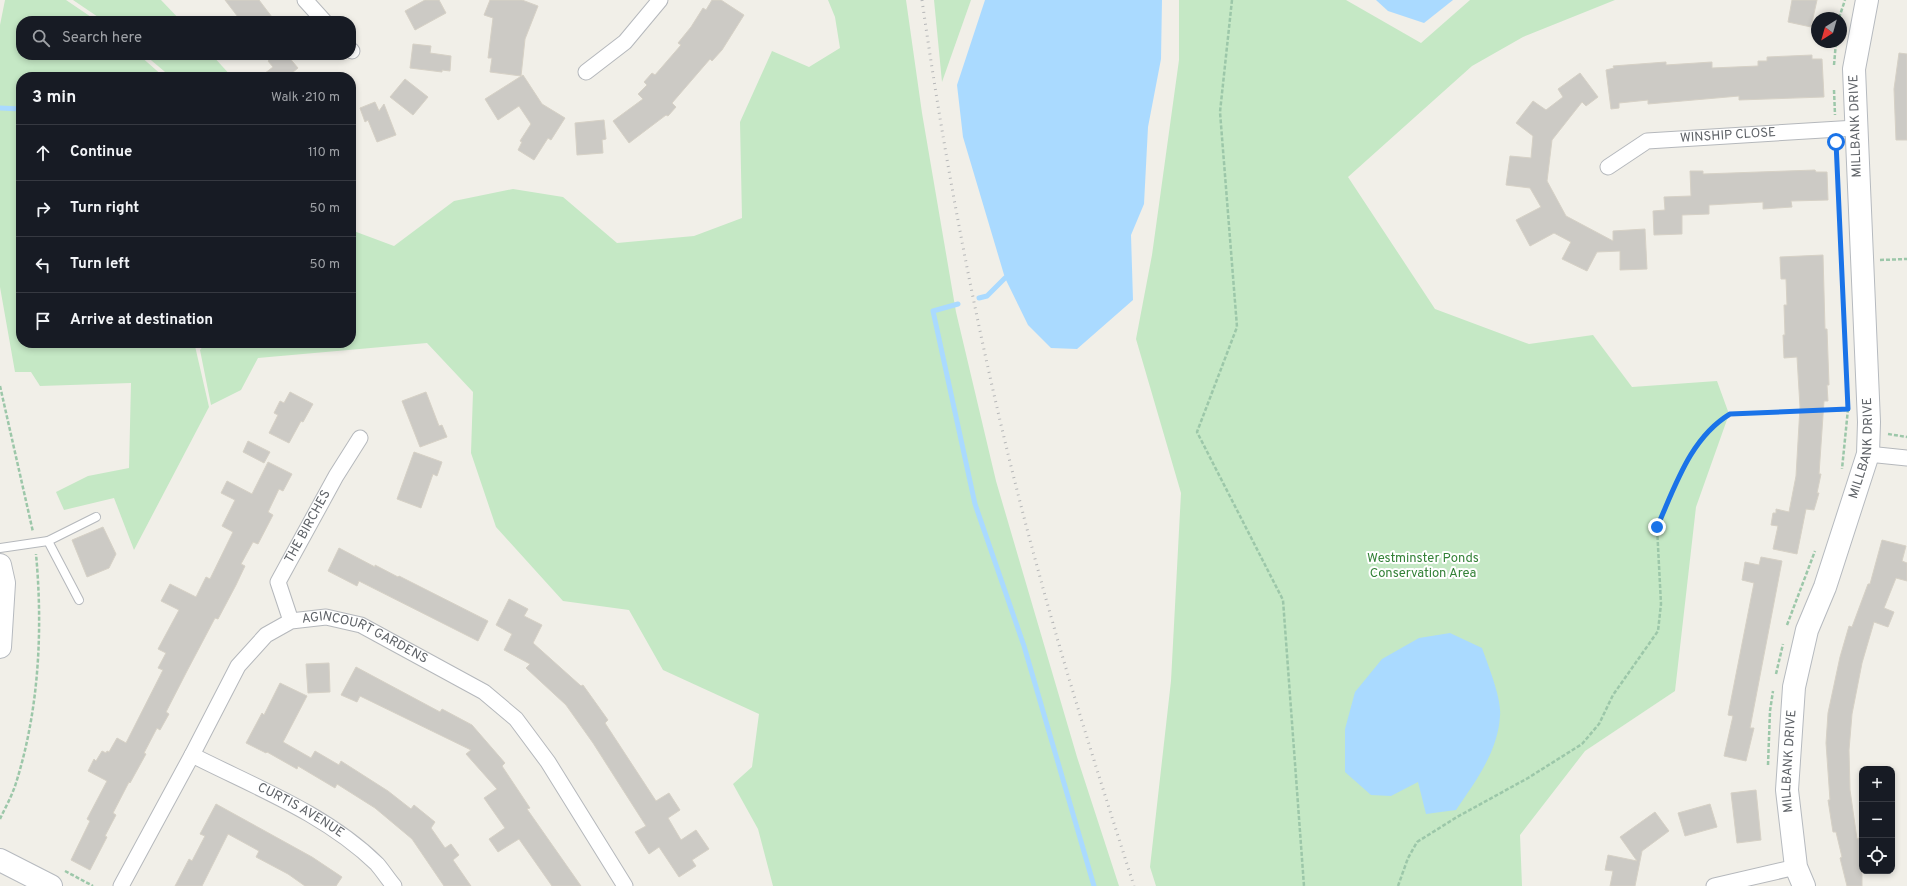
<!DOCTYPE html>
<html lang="en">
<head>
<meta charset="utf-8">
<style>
  body { margin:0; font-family:Overpass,sans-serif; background:#242831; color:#f1f3f6 }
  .controls { position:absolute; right:12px; bottom:12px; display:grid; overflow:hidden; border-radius:8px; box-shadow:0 2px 6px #0003 }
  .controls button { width:36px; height:36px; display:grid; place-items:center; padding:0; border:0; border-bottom:1px solid #363941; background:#171b24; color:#f1f3f6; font:20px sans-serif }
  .compass { position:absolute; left:1811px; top:12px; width:36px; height:36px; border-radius:50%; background:#171b24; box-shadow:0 2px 6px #0003; rotate:217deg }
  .stop { position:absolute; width:12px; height:12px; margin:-9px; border:3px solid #1a73e8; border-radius:50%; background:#fff }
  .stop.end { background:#1a73e8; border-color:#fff; box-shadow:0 1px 4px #0008 }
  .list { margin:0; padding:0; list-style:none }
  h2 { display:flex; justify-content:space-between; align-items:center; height:52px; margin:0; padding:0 16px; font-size:17px }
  h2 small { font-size:13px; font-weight:400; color:#9ea1a6 }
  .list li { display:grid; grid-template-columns:26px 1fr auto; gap:12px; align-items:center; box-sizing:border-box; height:56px; padding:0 16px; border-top:1px solid #363941 }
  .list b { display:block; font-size:15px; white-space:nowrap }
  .list em { font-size:13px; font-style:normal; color:#9ea1a6 }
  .icon { flex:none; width:22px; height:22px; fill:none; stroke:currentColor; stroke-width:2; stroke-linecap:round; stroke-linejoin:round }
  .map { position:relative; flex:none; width:1907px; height:886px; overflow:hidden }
  .search { position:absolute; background:#171b24; box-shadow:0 2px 6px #0003; left:16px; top:16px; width:340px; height:44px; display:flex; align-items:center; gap:10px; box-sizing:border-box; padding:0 14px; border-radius:16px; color:#9ea1a6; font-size:15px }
  .panel { position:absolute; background:#171b24; box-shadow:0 2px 6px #0003; left:16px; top:72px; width:340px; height:276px; border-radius:16px }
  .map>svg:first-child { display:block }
</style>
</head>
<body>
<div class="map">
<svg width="1907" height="886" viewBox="0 0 1907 886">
  <rect width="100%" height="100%" fill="#f1efe8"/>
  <g fill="#c5e8c5">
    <path d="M5,0H66L97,21H21V55H139L164,77H21V343H197L195,346L209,407L134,550L114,498L64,510L56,492L88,476L129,468L131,383L40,386L31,372H15L0,287V25Z"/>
    <path d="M73,0H161L181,21H104Z"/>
    <path d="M828,0H906L922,113L956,312L996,481L1077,757L1119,886H773L758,829L733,784L752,767L759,714L663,670L629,610L563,601L496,527L471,453L473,392L427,343L258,358L241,390L211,405L200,350L206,343H351V230L394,246L454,201L513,189L563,197L617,243L694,236L742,218L740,122L772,51L809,67L840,48L835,17Z"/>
    <path d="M934,0H971L942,82Z"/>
    <path d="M1179,0H1346L1421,43L1470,0H1615L1523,37L1472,66L1348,177L1435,309L1529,344L1593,335L1632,387L1717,381L1729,414L1696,507L1675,691L1585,751L1520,835L1522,886H1156L1150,867L1171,681L1181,493L1136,339L1152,255L1179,60Z"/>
    <path d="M145,55H212L232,77H171Z"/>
  </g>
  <g fill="#aadaff">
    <path d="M985,0H1162L1161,59L1148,127L1144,204L1131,235L1133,300L1077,349L1051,348L1028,325L1005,278L963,137L957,85Z"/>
    <path d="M1376,0H1453L1424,23L1388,11Z"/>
    <path d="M1450,633L1482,648C1488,665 1502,699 1500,716C1498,752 1475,782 1456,810L1426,814L1418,782L1391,796L1371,795L1345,772V729L1355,692L1382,659L1419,638Z"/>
  </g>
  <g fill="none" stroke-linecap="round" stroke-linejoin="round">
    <g stroke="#aadaff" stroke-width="5">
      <path d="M0,108L21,109"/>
      <path d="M979,298L987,296L1005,278"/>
      <path d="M958,304L933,311L975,504L1024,646L1094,886"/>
    </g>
  </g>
  <g fill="#cccac5" stroke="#d6d1c6">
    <path d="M225,0H259L275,21H241Z"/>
    <path d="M425,0H439L446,13L415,30L405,11Z"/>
    <path d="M490,0H522L538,6L525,39L521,76L490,72L492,58H488L493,18L484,15Z"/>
    <path d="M712,0H721L744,15L722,50L712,61L710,59L672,103L676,107L668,116L666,115L629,143L613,121L643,99L638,94L647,85L644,82L652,73L655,75L681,45L678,43L691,27L703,8L706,10Z"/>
    <path d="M1792,0H1817L1811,27L1788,22Z"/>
    <path d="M413,44L431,46L430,53L451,56L450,71L442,70V72L410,68Z"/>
    <path d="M1899,53L1907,54V140H1896L1894,89Z"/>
    <path d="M275,55H287L298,68L287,77H260L273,67L268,61Z"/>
    <path d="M1812,55V59H1822L1824,97L1739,100V96L1648,104V100L1619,103V108L1611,109L1606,70L1614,68L1613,66L1666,62V65L1712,62V68L1758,66V61H1767V57Z"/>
    <path d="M1580,73L1598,97L1586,106L1582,102L1552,140L1547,181L1566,216L1613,241V231L1645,229L1647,269L1620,270V251L1597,252L1587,271L1562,259L1571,242L1554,233L1530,246L1516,220L1541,207L1530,188L1506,185L1510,156L1531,158L1533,136L1516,123L1533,101L1546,110L1563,97L1558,89Z"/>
    <path d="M523,75L542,104L565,118L551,140L548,138L534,160L518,150L522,142L520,141L531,124L519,106L498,120L485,99Z"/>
    <path d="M405,79L428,97L413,115L390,97Z"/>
    <path d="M375,102L379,111L384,104L396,135L377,142L368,120L365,122L360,108Z"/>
    <path d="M604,120L606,139L602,140L603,153L577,155L575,123Z"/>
    <path d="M1815,170L1816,172H1827L1828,200L1791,201L1792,207L1763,209V202L1709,205V214L1682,215V234L1654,235L1653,211L1665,210L1664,197L1691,196L1690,171H1703V174Z"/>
    <path d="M1823,255L1825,329H1827L1829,385H1827L1828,401H1824L1819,474H1821L1817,493H1819L1814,510L1806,509L1797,554L1773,549L1778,526L1771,525L1773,513H1776V509L1789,512L1796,476L1800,407L1797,357L1784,358L1783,335H1785L1784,305H1787L1786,279H1781L1780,257Z"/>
    <path d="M290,392L313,404L303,422L301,421L289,443L269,433L278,415L274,413L280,401L284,403Z"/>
    <path d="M426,392L439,426L442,425L447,437L420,447L402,401Z"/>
    <path d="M248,441L270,452L264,463L243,452Z"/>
    <path d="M414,452L442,462L437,476L433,474L421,508L397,499Z"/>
    <path d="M268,462L292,474L283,491L279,489L268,512L273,515L258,544L253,542L241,564L245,566L236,585L218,619L215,618L187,671L166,712L169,714L160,730L157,728L144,753L146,754L130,783L129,782L113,813L116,815L105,836L107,837L90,870L71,860L90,821L87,819L107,781L88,771L94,759L96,761L102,751L106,753L107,751L109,752L117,738L126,743L163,670L158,668L166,653L158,649L179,610L161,601L170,584L196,597L206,577L210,579L233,532L222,526L235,500L221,493L227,481L252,494Z"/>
    <path d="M103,527L116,554L109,568L87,577L72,540Z"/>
    <path d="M1882,540L1906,546L1902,561L1907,563V581L1896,578L1884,608L1894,612L1888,627L1874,622L1862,663L1852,714L1849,750L1850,790L1857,839L1859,838L1862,849V886H1847L1840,858L1842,857L1836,832H1833L1828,800H1830L1826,743L1828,713L1840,657L1849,626L1852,627L1868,584H1870Z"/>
    <path d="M339,548L375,567V565L398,577L399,576L488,621L478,641L359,581L357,586L328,571Z"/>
    <path d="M1761,557L1782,561L1750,728H1754L1746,761L1724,756L1733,716L1728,715L1754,583L1742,580L1745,562L1759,565Z"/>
    <path d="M509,599L528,609L524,616L542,625L533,643L581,686L583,685L608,720L605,723L656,801L669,793L680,810L668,818L681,840L696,830L709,849L692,860L696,866L679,877L659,847L649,854L635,832L646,826L593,743L566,705L526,668L530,664L504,650L512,634L496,625Z"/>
    <path d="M329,663L330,692L308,693L306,664Z"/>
    <path d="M356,667L440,712L442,709L472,725L505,763L502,766L530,808L527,809L581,886H552L519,839L498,852L489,839L505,828L484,798L497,789L466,754L471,750L360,696L357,702L341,695Z"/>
    <path d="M280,683L307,696L283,742L311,758L315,751L339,765L341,761L388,791L411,809L414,805L435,822L431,828L445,848L451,844L459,855L453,860L471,886H444L412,839L375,808L337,784L335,788L298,766L297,769L267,752L266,753L246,743L262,713L264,715Z"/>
    <path d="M1756,790L1761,840L1737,843L1731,793Z"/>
    <path d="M216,804L312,857L342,877L336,886H305L288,874L256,857L259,851L228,834L202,886H175L189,859L192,861L205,836L200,834Z"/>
    <path d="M1710,804L1717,827L1685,836L1678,813Z"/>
    <path d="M1655,812L1669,831L1642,851L1635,886H1610L1613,871L1605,870L1608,855L1637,861L1620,837Z"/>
  </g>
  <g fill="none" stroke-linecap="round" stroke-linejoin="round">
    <defs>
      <g id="lane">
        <path d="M48,541L79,600"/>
        <path d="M0,548L48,541L96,517"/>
      </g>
      <g id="street">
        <path d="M305,0L324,21"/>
        <path d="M351,50L352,51"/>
        <path d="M586,72L625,42L660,0"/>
        <path id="s1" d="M1608,167L1647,141L1856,128"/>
        <path d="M1868,454L1907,458"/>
        <path id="s2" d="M291,621L278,582L336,476L360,438"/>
        <path id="s3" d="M192,755C255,787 326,814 377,864C383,871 388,879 394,886"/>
        <path id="s4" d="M121,886L192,755L238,666L266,635L291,621L326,617L361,625L484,692L516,719L548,762L625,886"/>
        <path d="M1714,886L1796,867"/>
      </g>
      <g id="secondary">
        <path d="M0,565L4,583L0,647"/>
        <path d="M0,860L51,886"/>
        <path id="s5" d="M1804,886L1796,867L1787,790L1794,687L1807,630L1825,587L1868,454L1869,422L1854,69L1867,0"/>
      </g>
    </defs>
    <use href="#lane" stroke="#b5b8bc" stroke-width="10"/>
    <use href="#street" stroke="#b5b8bc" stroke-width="17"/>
    <use href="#secondary" stroke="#b6babf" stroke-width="24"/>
    <g stroke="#9cc7a9" stroke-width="2.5" stroke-dasharray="4 2" stroke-linecap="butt">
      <path d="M1232,0L1220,112L1237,327L1197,432L1283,600L1304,886"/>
      <path d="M1839,18L1845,0"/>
      <path d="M1834,65L1836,42"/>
      <path d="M1834,90L1835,115"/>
      <path d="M1836,145L1848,409L1842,469"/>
      <path d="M1880,260L1907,259"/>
      <path d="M0,386L33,532"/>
      <path d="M1888,434L1907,437"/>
      <path d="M1787,625L1815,551"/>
      <path d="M1776,674L1783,644"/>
      <path d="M1768,765L1770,711L1773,691"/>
      <path d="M0,819C5,808 12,796 16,783C39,710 43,630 36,554"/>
      <path d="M65,871L93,886"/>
      <path d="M1398,886L1408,858L1417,842L1457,817L1528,778L1582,744L1599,724L1613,695L1658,631L1661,604L1657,527L1683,467L1700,441L1716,423L1729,414L1850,410"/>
    </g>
    <use href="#lane" stroke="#fff" stroke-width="8"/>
    <use href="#street" stroke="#fff" stroke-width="15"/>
    <use href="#secondary" stroke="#fff" stroke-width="22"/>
    <path stroke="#b6b7b8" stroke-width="3" stroke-dasharray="1 5" stroke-linecap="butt" d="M922,0C949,191 986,380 1037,566C1066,674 1100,780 1134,886"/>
  </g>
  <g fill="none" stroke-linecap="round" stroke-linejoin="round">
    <path stroke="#1a73e8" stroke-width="5" d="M1657,527C1675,487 1690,438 1730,414L1848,409L1836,142"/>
  </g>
  <g text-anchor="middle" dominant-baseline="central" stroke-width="4" stroke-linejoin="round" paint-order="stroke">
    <g font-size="13" fill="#5f6368" stroke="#fff">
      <text transform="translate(1856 126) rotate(-92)">MILLBANK DRIVE</text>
      <text stroke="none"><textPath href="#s1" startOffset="128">WINSHIP CLOSE</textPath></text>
      <text stroke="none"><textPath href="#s5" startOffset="451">MILLBANK DRIVE</textPath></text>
      <text stroke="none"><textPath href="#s2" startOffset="104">THE BIRCHES</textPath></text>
      <text stroke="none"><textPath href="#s4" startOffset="398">AGINCOURT GARDENS</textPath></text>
      <text stroke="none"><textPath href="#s5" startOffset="127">MILLBANK DRIVE</textPath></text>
      <text stroke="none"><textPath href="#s3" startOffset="122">CURTIS AVENUE</textPath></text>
    </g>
    <g font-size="13" fill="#348238" stroke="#fff">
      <text x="1423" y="559">Westminster Ponds<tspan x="1423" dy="15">Conservation Area</tspan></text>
    </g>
  </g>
</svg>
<div class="controls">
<button>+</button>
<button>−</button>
<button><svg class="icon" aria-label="locate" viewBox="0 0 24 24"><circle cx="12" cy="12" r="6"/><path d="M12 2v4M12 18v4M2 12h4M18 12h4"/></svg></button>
</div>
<svg class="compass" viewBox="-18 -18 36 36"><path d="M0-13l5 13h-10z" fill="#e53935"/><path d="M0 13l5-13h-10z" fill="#9ea1a6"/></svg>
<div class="stop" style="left:1836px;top:142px"></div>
<div class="stop end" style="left:1657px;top:527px"></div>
<div class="search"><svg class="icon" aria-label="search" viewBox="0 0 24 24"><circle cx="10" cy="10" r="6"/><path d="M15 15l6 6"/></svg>Search here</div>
<section class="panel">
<h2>3 min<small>Walk · 210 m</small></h2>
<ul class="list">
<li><svg class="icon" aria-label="ahead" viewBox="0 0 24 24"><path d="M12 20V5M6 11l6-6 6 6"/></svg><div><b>Continue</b></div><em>110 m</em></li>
<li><svg class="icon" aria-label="right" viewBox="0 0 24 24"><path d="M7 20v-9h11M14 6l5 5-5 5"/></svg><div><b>Turn right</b></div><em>50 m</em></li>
<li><svg class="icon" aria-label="left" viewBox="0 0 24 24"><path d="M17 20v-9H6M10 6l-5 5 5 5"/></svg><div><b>Turn left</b></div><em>50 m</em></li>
<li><svg class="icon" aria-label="arrive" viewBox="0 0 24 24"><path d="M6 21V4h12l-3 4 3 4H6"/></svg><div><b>Arrive at destination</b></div></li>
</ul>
</section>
</div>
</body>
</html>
